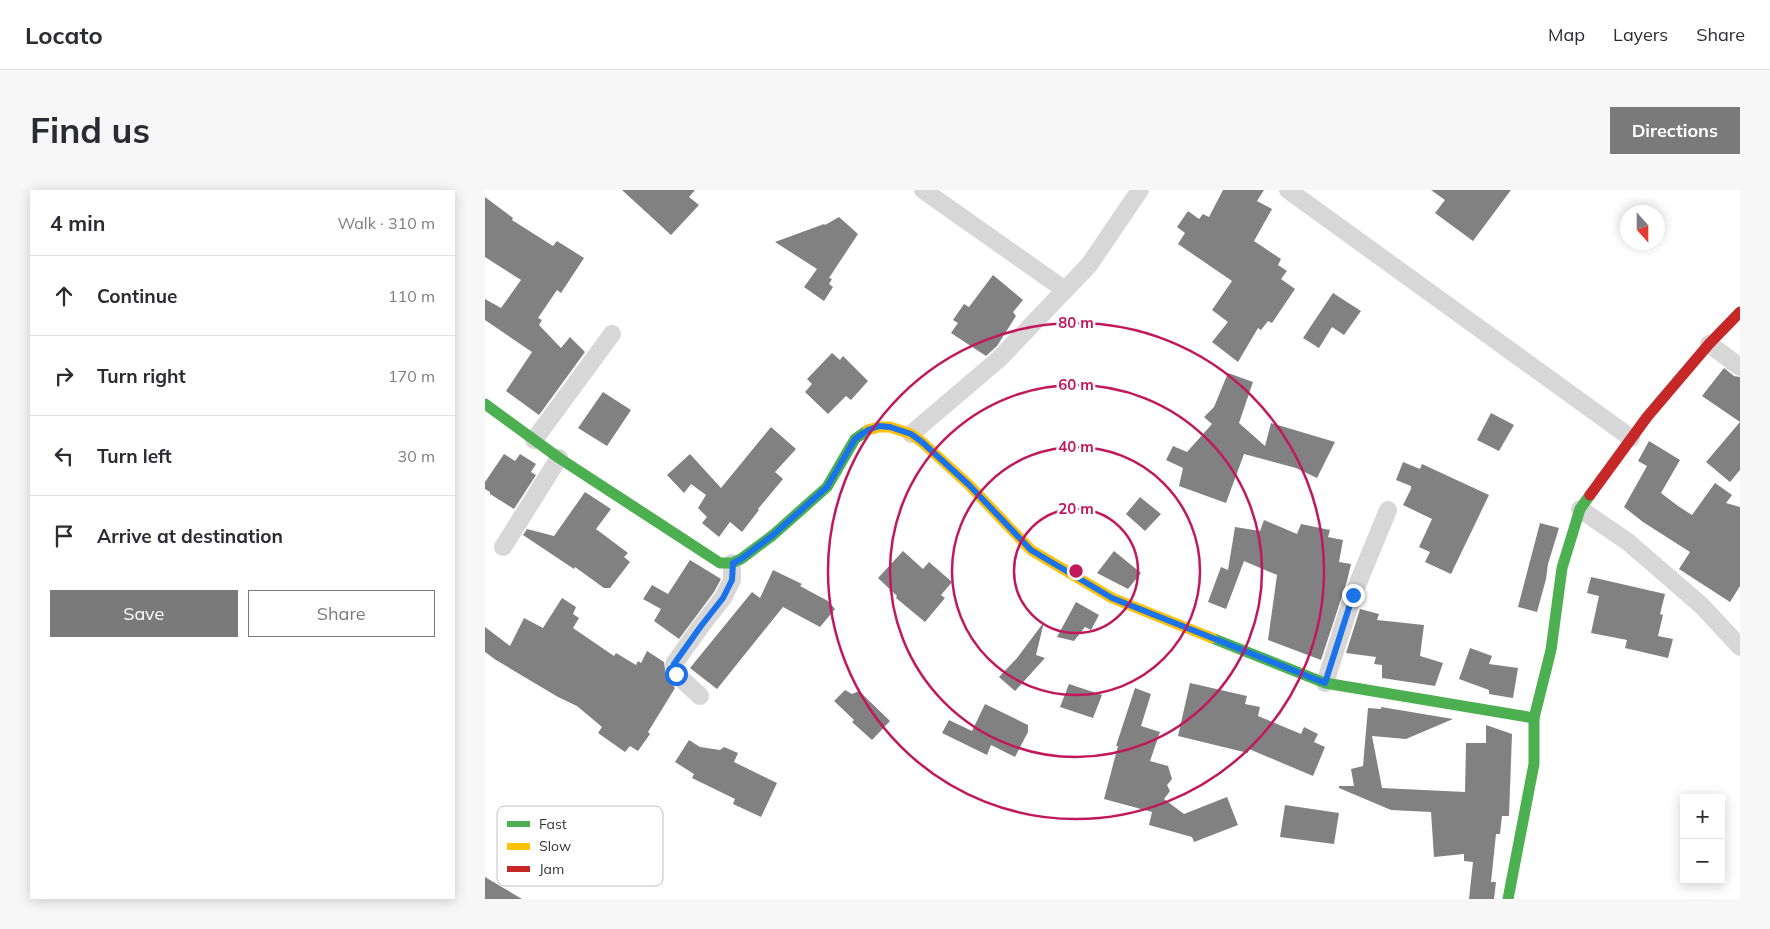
<!DOCTYPE html>
<html lang="en">
<head>
<meta charset="utf-8">
<style>
  body { margin:0; font-family:Mulish,sans-serif; background:#f7f7f7; color:#2b2b33 }
  .controls { position:absolute; right:15px; bottom:15px; display:grid; overflow:hidden; border-radius:0px; box-shadow:0 2px 12px #0003 }
  .controls button { width:45px; height:45px; display:grid; place-items:center; padding:0; border:0; border-bottom:1px solid #e1e1e2; background:#fff; color:#2b2b33; font:25px sans-serif }
  .compass { position:absolute; left:1135px; top:15px; width:45px; height:45px; border-radius:50%; background:#fff; box-shadow:0 2px 12px #0003; rotate:159deg }
  .stop { position:absolute; width:15px; height:15px; margin:-11px; border:4px solid #1a73e8; border-radius:50%; background:#fff }
  .stop.end { background:#1a73e8; border-color:#fff; box-shadow:0 1px 5px #0008 }
  .list { margin:0; padding:0; list-style:none }
  h2 { display:flex; justify-content:space-between; align-items:center; height:65px; margin:0; padding:0 20px; font-size:21px }
  h2 small { font-size:16px; font-weight:400; color:#7c7c81 }
  .list li { display:grid; grid-template-columns:32px 1fr auto; gap:15px; align-items:center; box-sizing:border-box; height:80px; padding:0 20px; border-top:1px solid #e1e1e2 }
  .list b { display:block; font-size:19px; white-space:nowrap }
  .list em { font-size:16px; font-style:normal; color:#7c7c81 }
  .actions { display:flex; gap:10px; padding:15px 20px }
  .actions a { flex:1; padding:11px 0; border:1px solid #7a7a7a; border-radius:0px; text-align:center; font-size:18px; color:#7a7a7a }
  .actions .main { background:#7a7a7a; color:#fff }
  .icon { flex:none; width:28px; height:28px; fill:none; stroke:currentColor; stroke-width:2; stroke-linecap:round; stroke-linejoin:round }
  .map { position:relative; flex:none; width:1255px; height:709px; overflow:hidden; border-radius:0px }
  header { display:flex; align-items:center; gap:30px; box-sizing:border-box; height:70px; padding:0 25px; background:#fff; border-bottom:1px solid #e1e1e2 }
  header strong { font-size:24px }
  nav { display:flex; gap:28px; margin-inline-start:auto; font-size:18px }
  .intro { display:flex; align-items:center; justify-content:space-between; box-sizing:border-box; height:120px; padding:0 30px }
  h1 { margin:0; font-size:35px }
  .button { padding:12px 22px; border-radius:0px; background:#7a7a7a; color:#fff; font-size:18px; font-weight:700 }
  main { display:flex; gap:30px; padding:0 30px }
  aside { flex:1; background:#fff; border-radius:0px; box-shadow:0 2px 12px #0003 }
  .map>svg:first-child { display:block }
</style>
</head>
<body>
<header>
<strong>Locato</strong>
<nav><a>Map</a><a>Layers</a><a>Share</a></nav>
</header>
<div class="intro"><h1>Find us</h1><a class="button">Directions</a></div>
<main>
<aside>
<h2>4 min<small>Walk · 310 m</small></h2>
<ul class="list">
<li><svg class="icon" aria-label="ahead" viewBox="0 0 24 24"><path d="M12 20V5M6 11l6-6 6 6"/></svg><div><b>Continue</b></div><em>110 m</em></li>
<li><svg class="icon" aria-label="right" viewBox="0 0 24 24"><path d="M7 20v-9h11M14 6l5 5-5 5"/></svg><div><b>Turn right</b></div><em>170 m</em></li>
<li><svg class="icon" aria-label="left" viewBox="0 0 24 24"><path d="M17 20v-9H6M10 6l-5 5 5 5"/></svg><div><b>Turn left</b></div><em>30 m</em></li>
<li><svg class="icon" aria-label="arrive" viewBox="0 0 24 24"><path d="M6 21V4h12l-3 4 3 4H6"/></svg><div><b>Arrive at destination</b></div></li>
</ul>
<div class="actions"><a class="main">Save</a><a>Share</a></div>
</aside>
<div class="map">
<svg width="1255" height="709" viewBox="0 0 1255 709">
  <rect width="100%" height="100%" fill="#fff"/>
  <g fill="#818181">
    <path d="M137,0H210L204,7L214,15L186,45Z"/>
    <path d="M738,0H779L772,11L787,19L769,51L796,69L793,75L802,81L796,89L810,99L787,133L783,131L776,140L773,138L753,172L727,152L743,132L727,120L747,91L693,54L700,43L692,37L703,21L714,29L718,24L724,27Z"/>
    <path d="M946,0H1026L988,51L950,23L960,10Z"/>
    <path d="M0,7L28,28L27,30L68,56L72,51L99,68L76,103L72,100L53,128L57,130L54,135L76,158L85,147L100,162L54,225L21,201L47,162L0,130V109L16,118L36,90L0,67Z"/>
    <path d="M354,27L373,44L344,88L347,89L344,94L348,97L339,111L319,97L332,79L290,52L339,34L340,35Z"/>
    <path d="M508,85L538,110L528,122L531,126L512,156L501,166L466,143L473,133L468,130L479,114L484,117Z"/>
    <path d="M848,103L876,121L859,145L847,137L834,158L818,148Z"/>
    <path d="M347,163L355,170L358,166L383,191L366,210L361,206L343,224L320,202L327,194L322,189Z"/>
    <path d="M1239,178L1249,186L1255,187V280L1245,292L1221,272L1255,232L1217,206Z"/>
    <path d="M743,183L768,192L754,233L780,256L786,233L850,252L832,288L811,278L759,264L741,313L694,296L698,278L681,270L688,256L702,262L727,234L719,227L729,217Z"/>
    <path d="M118,202L146,220L122,256L93,238Z"/>
    <path d="M1006,223L1029,235L1014,261L992,250Z"/>
    <path d="M286,237L311,259L290,282L298,289L273,319L274,320L257,342L245,332L234,347L217,333L222,327L213,318L221,305L206,294L199,303L182,285L205,264L236,298Z"/>
    <path d="M1164,251L1195,270L1176,303L1193,316L1207,325L1230,293L1247,305L1241,313L1255,317V396L1245,412L1194,379L1205,362L1158,332L1139,317L1162,276L1153,271Z"/>
    <path d="M19,264L30,271L35,264L51,274L46,282L51,285L29,319L5,304V302L0,299V292Z"/>
    <path d="M918,272L935,279L937,274L1004,305L966,384L940,372L945,362L934,357L947,329L918,315L926,299V296L911,290Z"/>
    <path d="M100,302L126,319L111,339L143,363L139,367L145,372L125,398H119L90,377L89,379L38,345L42,339L69,346Z"/>
    <path d="M655,307L676,324L660,341L641,324Z"/>
    <path d="M779,330L812,344L816,334L845,340L843,347L858,350L854,372L866,374L862,391L836,470L783,450L792,385L759,371L741,419L723,412L736,377L743,380L750,337L775,341Z"/>
    <path d="M1055,333L1074,338L1063,374L1061,389L1052,422L1033,417Z"/>
    <path d="M418,361L438,379L444,372L467,392L456,405L460,408L440,432L411,408L412,406L393,388Z"/>
    <path d="M629,361L656,383L643,399L612,383Z"/>
    <path d="M205,370L236,389L229,402L194,449L169,431L176,419L158,409L167,395L183,404Z"/>
    <path d="M288,380L317,394L315,396L343,411L350,419L335,437L298,417L232,499L205,478L267,402L275,408Z"/>
    <path d="M1106,387L1180,404L1175,424L1178,425L1173,446L1188,449L1183,468L1140,458L1142,450L1106,443L1114,406L1102,403Z"/>
    <path d="M77,408L91,417L88,424L94,428L88,438L129,466L131,463L151,475L153,471L156,473L162,461L179,472L181,487L190,498L163,542L165,544L153,561L145,556L140,562L113,543L117,537L92,516L73,507L11,470L0,462V437L25,456L39,428L58,438Z"/>
    <path d="M591,412L614,425L606,440L600,437L589,451L572,447Z"/>
    <path d="M875,419L894,424L892,430L939,435L935,466L958,473L950,496L897,488V475L889,474L891,467L861,463Z"/>
    <path d="M559,432L551,465L560,468L530,501L514,487L532,468Z"/>
    <path d="M985,458L1007,466L1004,474L1033,478L1028,508L1004,504V500L974,489Z"/>
    <path d="M705,493L762,506L760,514L775,517L773,526L816,544L819,537L833,544L829,552L840,557L828,586L764,559L763,563L693,546Z"/>
    <path d="M584,494L617,505L608,528L575,517Z"/>
    <path d="M650,498L666,504L656,536L675,542L665,571L683,576L687,589L682,595L685,601L679,609L699,624L742,607L753,635L709,652L707,647L664,635L667,622L619,609L633,556H631Z"/>
    <path d="M360,500L367,504L374,501L405,531L387,550L367,532L369,530L349,511Z"/>
    <path d="M500,514L543,535V542L530,567L506,555L502,565L457,543L464,530L487,541Z"/>
    <path d="M896,517L968,529L921,549L887,546L897,598L980,602L981,553H1001V535L1027,544L1024,626H1017L1015,644H1011L1006,692H1011L1009,709H984L988,672L979,671V664L949,667L946,622L906,620L854,598V596H869L866,579L878,576L883,518L896,519Z"/>
    <path d="M204,550L215,557L235,560L239,557L253,563L249,572L292,593L276,627L248,614L250,609L207,588L209,584L190,572Z"/>
    <path d="M800,615L854,623L849,654L795,647Z"/>
    <path d="M0,687L37,709H0Z"/>
  </g>
  <g fill="none" stroke-linecap="round" stroke-linejoin="round">
    <g stroke="#d7d7d7" stroke-width="18">
      <path d="M438,0L580,100"/>
      <path d="M803,0L1146,248"/>
      <path d="M1224,154L1255,177"/>
      <path d="M426,244L514,169L604,75L655,0"/>
      <path d="M49,250L127,144"/>
      <path d="M1095,319L1143,352L1217,416L1255,457"/>
      <path d="M18,357L74,268"/>
      <path d="M840,493L868,405L903,320"/>
      <path d="M215,506L191,484L189,474L216,436L238,408L247,390V373"/>
    </g>
    <g stroke="#4caf50" stroke-width="11">
      <path d="M0,214L74,268L235,373H247L256,369L288,345L342,297L370,249L383,240"/>
      <path d="M727,448L840,493L1049,528"/>
      <path d="M1023,709L1049,574V528L1066,460L1077,378L1095,319L1105,305"/>
    </g>
    <path stroke="#ffc107" stroke-width="11" d="M383,240L394,237H405L426,244L437,252L484,295L546,360L627,408L727,448"/>
    <path stroke="#c62828" stroke-width="11" d="M1105,305L1162,227L1224,154L1255,122"/>
  </g>
  <g fill="none" stroke-linecap="round" stroke-linejoin="round">
    <path stroke="#1a73e8" stroke-width="6" d="M191,484L189,474L216,436L238,408L247,390L248,373L256,369L288,345L342,297L370,249L383,240L394,236L405,237L426,244L437,252L484,295L546,360L627,408L840,493L868,405"/>
  </g>
  <g fill="none" stroke="#c2185b" stroke-width="2.5">
    <circle cx="591" cy="381" r="62"/>
    <circle cx="591" cy="381" r="124"/>
    <circle cx="591" cy="381" r="186"/>
    <circle cx="591" cy="381" r="248"/>
  </g>
  <rect x="12" y="616" width="166" height="80" rx="8" fill="#fff" stroke="#c2c2c2" stroke-width="1"/>
  <rect x="22" y="631" width="23" height="6" fill="#4caf50"/>
  <rect x="22" y="653" width="23" height="7" fill="#ffc107"/>
  <rect x="22" y="676" width="23" height="6" fill="#c62828"/>
  <g font-size="14" fill="#333">
    <text x="54" y="639">Fast</text>
    <text x="54" y="661">Slow</text>
    <text x="54" y="684">Jam</text>
  </g>
  <circle cx="591" cy="381" r="8" fill="#c2185b" stroke="#fff" stroke-width="2.5"/>
  <g font-size="15" text-anchor="middle" font-weight="bold" fill="#c2185b" stroke="#fff" stroke-width="5" stroke-linejoin="round" paint-order="stroke">
    <text x="591" y="138">80 m</text>
    <text x="591" y="200">60 m</text>
    <text x="591" y="262">40 m</text>
    <text x="591" y="324">20 m</text>
  </g>
</svg>
<div class="controls">
<button>+</button>
<button>−</button>
</div>
<svg class="compass" viewBox="-18 -18 36 36"><path d="M0-13l5 13h-10z" fill="#e53935"/><path d="M0 13l5-13h-10z" fill="#7c7c81"/></svg>
<div class="stop" style="left:191px;top:484px"></div>
<div class="stop end" style="left:868px;top:405px"></div>
</div>
</main>
</body>
</html>
